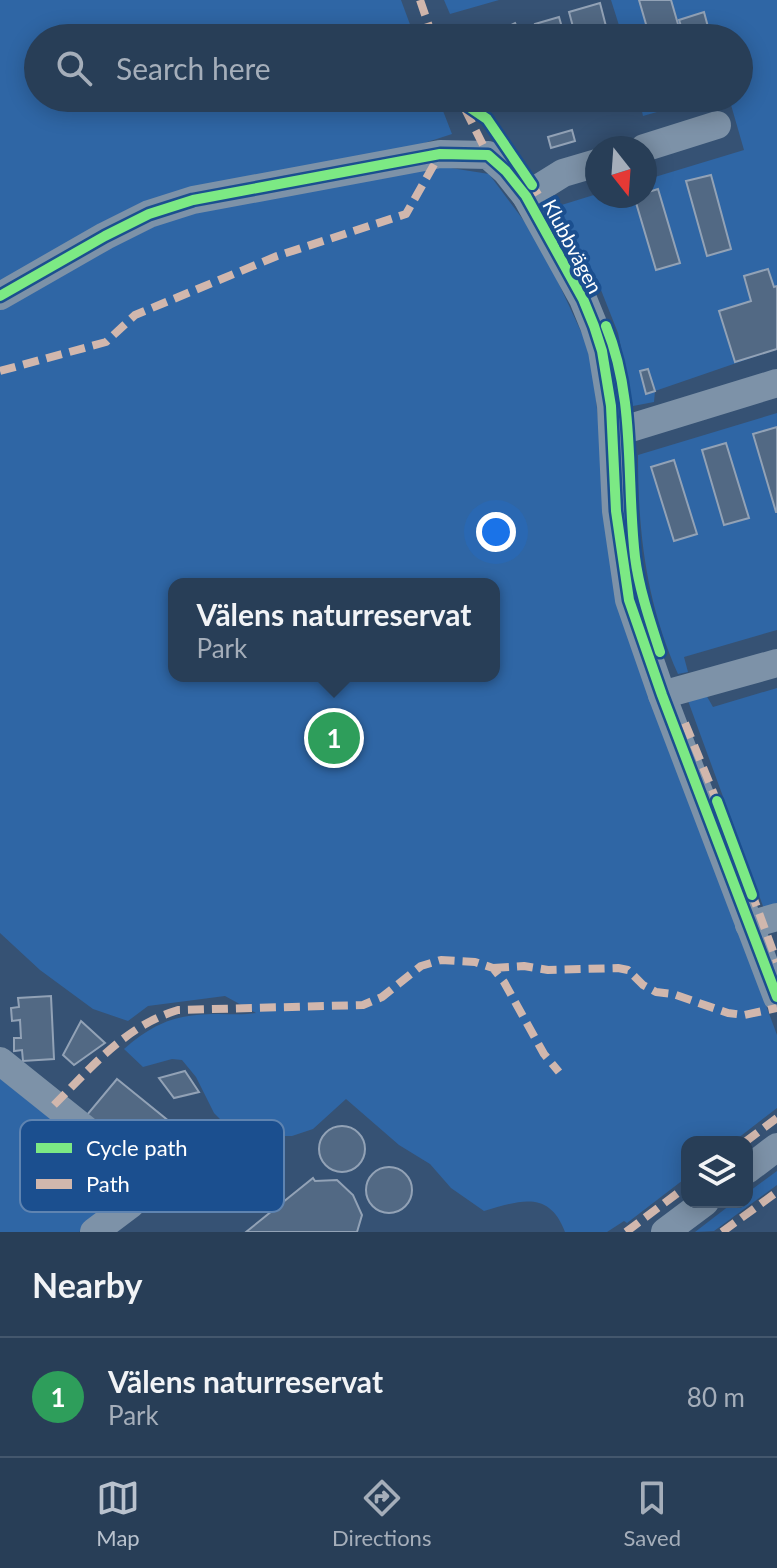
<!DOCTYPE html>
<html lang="en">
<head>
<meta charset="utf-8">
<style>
  body { margin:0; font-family:Lato,sans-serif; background:#30455d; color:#f1f3f6 }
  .controls { position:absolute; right:24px; bottom:24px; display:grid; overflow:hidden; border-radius:16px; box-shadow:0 4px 20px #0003 }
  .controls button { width:72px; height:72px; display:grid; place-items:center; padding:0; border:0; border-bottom:2px solid #44576d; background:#283e57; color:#f1f3f6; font:40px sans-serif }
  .compass { position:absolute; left:585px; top:136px; width:72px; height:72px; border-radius:50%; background:#283e57; box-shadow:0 4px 20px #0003; rotate:163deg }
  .you { position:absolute; left:496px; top:532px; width:28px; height:28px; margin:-20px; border:6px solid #fff; border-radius:50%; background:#1a73e8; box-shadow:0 0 0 12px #1a73e833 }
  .badge { display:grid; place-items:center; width:52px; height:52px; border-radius:50%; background:#b9c2ce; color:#fff; font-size:26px; font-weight:700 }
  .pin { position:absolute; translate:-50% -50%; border:4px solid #fff; box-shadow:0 2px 8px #0006 }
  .popup { position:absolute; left:168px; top:578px; width:332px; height:104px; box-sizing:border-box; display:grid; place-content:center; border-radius:16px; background:#283e57; filter:drop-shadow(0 2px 6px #0005); font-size:26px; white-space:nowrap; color:#a5aeba }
  .popup b { font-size:30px; color:#f1f3f6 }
  .popup::after { content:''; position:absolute; left:50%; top:100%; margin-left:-16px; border:16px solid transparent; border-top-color:#283e57 }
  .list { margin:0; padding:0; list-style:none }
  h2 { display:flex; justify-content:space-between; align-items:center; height:104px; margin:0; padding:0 32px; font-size:34px }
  h2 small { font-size:26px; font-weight:400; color:#a5aeba }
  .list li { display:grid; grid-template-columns:52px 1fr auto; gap:24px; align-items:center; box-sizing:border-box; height:120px; padding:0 32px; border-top:2px solid #44576d }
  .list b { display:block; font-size:30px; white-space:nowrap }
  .list p { margin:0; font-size:26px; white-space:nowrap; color:#a5aeba }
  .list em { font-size:26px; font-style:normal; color:#a5aeba }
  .icon { flex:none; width:44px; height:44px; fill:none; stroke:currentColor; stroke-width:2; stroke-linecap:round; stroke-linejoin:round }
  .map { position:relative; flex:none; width:777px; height:1232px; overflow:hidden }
  .search { position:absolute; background:#283e57; box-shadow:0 4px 20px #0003; left:24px; right:24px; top:24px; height:88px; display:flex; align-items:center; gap:20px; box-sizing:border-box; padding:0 28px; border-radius:44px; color:#a5aeba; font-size:30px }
  .sheet { height:224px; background:#283e57 }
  nav { display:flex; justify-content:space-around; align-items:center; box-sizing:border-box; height:112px; border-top:2px solid #44576d; background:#283e57; font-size:22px; color:#a5aeba }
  nav a { display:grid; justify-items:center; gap:4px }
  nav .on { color:#b9c2ce }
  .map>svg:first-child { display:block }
</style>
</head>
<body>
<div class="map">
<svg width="777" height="1232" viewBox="0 0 777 1232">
  <rect width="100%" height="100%" fill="#365274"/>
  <g fill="#2f66a5" fill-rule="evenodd">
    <path d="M0,0H401L415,38H38V98H438L452,134L409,148L199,189L0,284Z"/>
    <path d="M444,0H499L450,14Z"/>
    <path d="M611,0H777V349L655,391L654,402L633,406L618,333L601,290L555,207L597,194L645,196V180L744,150L729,98H739V38H623Z"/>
    <path d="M639,98H706L643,116Z"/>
    <path d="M432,165L489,174L539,241L591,353L618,605L777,1035V1108L733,1142H687V1177L627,1223L624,1221L607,1232H565C549,1189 519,1201 484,1211L451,1188L430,1164L399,1145L346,1099L313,1129L292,1136H273L226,1125L214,1113L196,1077L182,1060L172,1059L143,1067L124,1049C155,1022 177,1014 218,1014C230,1014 244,1015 256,1013L225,996L148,1006L128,1021L93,1009L40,970L0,933V307L24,290L192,208ZM174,584H494V676H174Z"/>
    <path d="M777,413V630L684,657L688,672L678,674C646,602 638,533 638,455Z"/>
    <path d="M777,688V905L764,909L687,698L705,693L713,707Z"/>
    <path d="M0,1072L54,1120L53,1129L43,1144L87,1180L102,1165L118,1180L123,1191L120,1202L79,1232H0Z"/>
    <path d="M777,1171V1185L714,1231L695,1232L734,1202H747V1193Z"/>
  </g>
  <g fill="#526984" stroke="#92a2b6" stroke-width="2">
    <path d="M639,0H671L682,38H650Z"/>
    <path d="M600,3L609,38H576L569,12Z"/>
    <path d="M704,12L711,38H685L679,20Z"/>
    <path d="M559,17L565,38H539L535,24Z"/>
    <path d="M515,23L522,38H485Z"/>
    <path d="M572,130L575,141L551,148L548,137Z"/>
    <path d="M711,175L731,249L707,256L686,181Z"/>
    <path d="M658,189L680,263L656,270L634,196H645V193Z"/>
    <path d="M768,269L774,287L777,286V349L735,362L719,311L751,301L744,276Z"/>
    <path d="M648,369L655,391L646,394L640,371Z"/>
    <path d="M777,427V512H776L753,434Z"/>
    <path d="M726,443L749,518L724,525L702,450Z"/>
    <path d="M674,460L697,534L674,541L651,467Z"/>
    <path d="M51,996L54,1059L23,1061L22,1050L14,1051V1038H21L20,1020L12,1021L11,1008L19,1007L18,998Z"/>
    <path d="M81,1021L105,1043L74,1065L63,1055Z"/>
    <path d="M185,1071L199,1092L174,1098L159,1078Z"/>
    <path d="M117,1079L207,1152L176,1190L86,1116Z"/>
    <circle cx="342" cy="1149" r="23"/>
    <circle cx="389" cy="1190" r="23"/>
    <path d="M313,1178L315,1181L337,1180L353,1195L362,1215L357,1232H246Z"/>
  </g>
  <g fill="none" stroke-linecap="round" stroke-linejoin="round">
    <g stroke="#7d92a8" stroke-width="28">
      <path d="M644,148L717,125"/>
      <path d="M526,196L563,173L597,163"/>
      <path d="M0,296L105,236L149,214L193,200L440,154L488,155L506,171L526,196L583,299L594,326L602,351L611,406L616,511L629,600L662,695L777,997"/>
      <path d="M614,433L777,383"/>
      <path d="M662,695L777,663"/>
      <path d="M749,925L777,917"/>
      <path d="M0,1061L115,1153L136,1175L140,1184L131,1204L94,1232"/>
      <path d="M747,1170L777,1147"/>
      <path d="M665,1232L705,1202"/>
    </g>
    <g stroke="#d1b7ad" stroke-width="8" stroke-dasharray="16 8" stroke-linecap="butt">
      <path d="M420,0L433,38"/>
      <path d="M465,109L488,155"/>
      <path d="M530,181L566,242L589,286"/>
      <path d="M0,371L106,342L135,315L277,256L406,214L440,154"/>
      <path d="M685,723L720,809"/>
      <path d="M751,891L777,962"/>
      <path d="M493,968L524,966L548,970L618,968L628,970L643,985L656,992L673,994L728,1013L744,1015L777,1008"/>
      <path d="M54,1105C92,1067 125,1026 178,1010L363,1005L382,997L421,966L441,960L475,962L493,968L504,982L544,1054L559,1072"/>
      <path d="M745,1142L777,1118"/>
      <path d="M626,1232L687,1186"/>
      <path d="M722,1232L777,1192"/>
    </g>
    <defs>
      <g id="cycleway">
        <path d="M462,102L487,119L532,185"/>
        <path d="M0,296L105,236L149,214L193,200L440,154L488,155L506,171L526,196L583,299L594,326L602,351L611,406L616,511L629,600L662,695L777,997"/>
        <path d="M606,326C636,399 626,480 635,557C639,589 650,621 660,652"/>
        <path d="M717,801L752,895"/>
      </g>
    </defs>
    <use href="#cycleway" stroke="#1b4f8f" stroke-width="15"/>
    <use href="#cycleway" stroke="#7ce984" stroke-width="10"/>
  </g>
  <g text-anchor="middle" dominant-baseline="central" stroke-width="8" stroke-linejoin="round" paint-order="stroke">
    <g font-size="20" fill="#fff" stroke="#1b4f8f">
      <text transform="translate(573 246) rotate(62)">Klubbvägen</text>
    </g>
  </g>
  <rect x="20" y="1120" width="264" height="92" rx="12" fill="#1b4f8f" stroke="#5f84b1" stroke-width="2"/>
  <rect x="36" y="1143" width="36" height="10" fill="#7ce984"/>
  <rect x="36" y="1179" width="36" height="10" fill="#d1b7ad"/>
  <g font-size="22" fill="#fff">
    <text x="86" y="1156">Cycle path</text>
    <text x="86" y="1192">Path</text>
  </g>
</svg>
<div class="controls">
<button><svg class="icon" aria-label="layers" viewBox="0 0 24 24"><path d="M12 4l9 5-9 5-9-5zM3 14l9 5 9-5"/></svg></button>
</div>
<svg class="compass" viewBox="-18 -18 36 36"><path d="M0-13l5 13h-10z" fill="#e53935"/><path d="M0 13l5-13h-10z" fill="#a5aeba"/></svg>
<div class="you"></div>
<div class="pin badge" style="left:334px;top:738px;background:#2e9e5b">1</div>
<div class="popup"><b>Välens naturreservat</b>Park</div>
<div class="search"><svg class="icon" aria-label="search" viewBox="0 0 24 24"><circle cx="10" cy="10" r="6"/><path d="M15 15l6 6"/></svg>Search here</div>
</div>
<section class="sheet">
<h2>Nearby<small></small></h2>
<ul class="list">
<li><span class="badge" style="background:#2e9e5b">1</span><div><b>Välens naturreservat</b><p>Park</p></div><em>80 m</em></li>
</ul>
</section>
<nav>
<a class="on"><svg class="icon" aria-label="map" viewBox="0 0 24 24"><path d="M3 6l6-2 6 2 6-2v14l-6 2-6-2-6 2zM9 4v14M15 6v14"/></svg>Map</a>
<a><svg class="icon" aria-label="directions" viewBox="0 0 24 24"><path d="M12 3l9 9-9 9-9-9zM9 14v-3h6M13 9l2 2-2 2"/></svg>Directions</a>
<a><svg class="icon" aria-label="saved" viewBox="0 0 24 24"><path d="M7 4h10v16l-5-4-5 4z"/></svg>Saved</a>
</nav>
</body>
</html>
